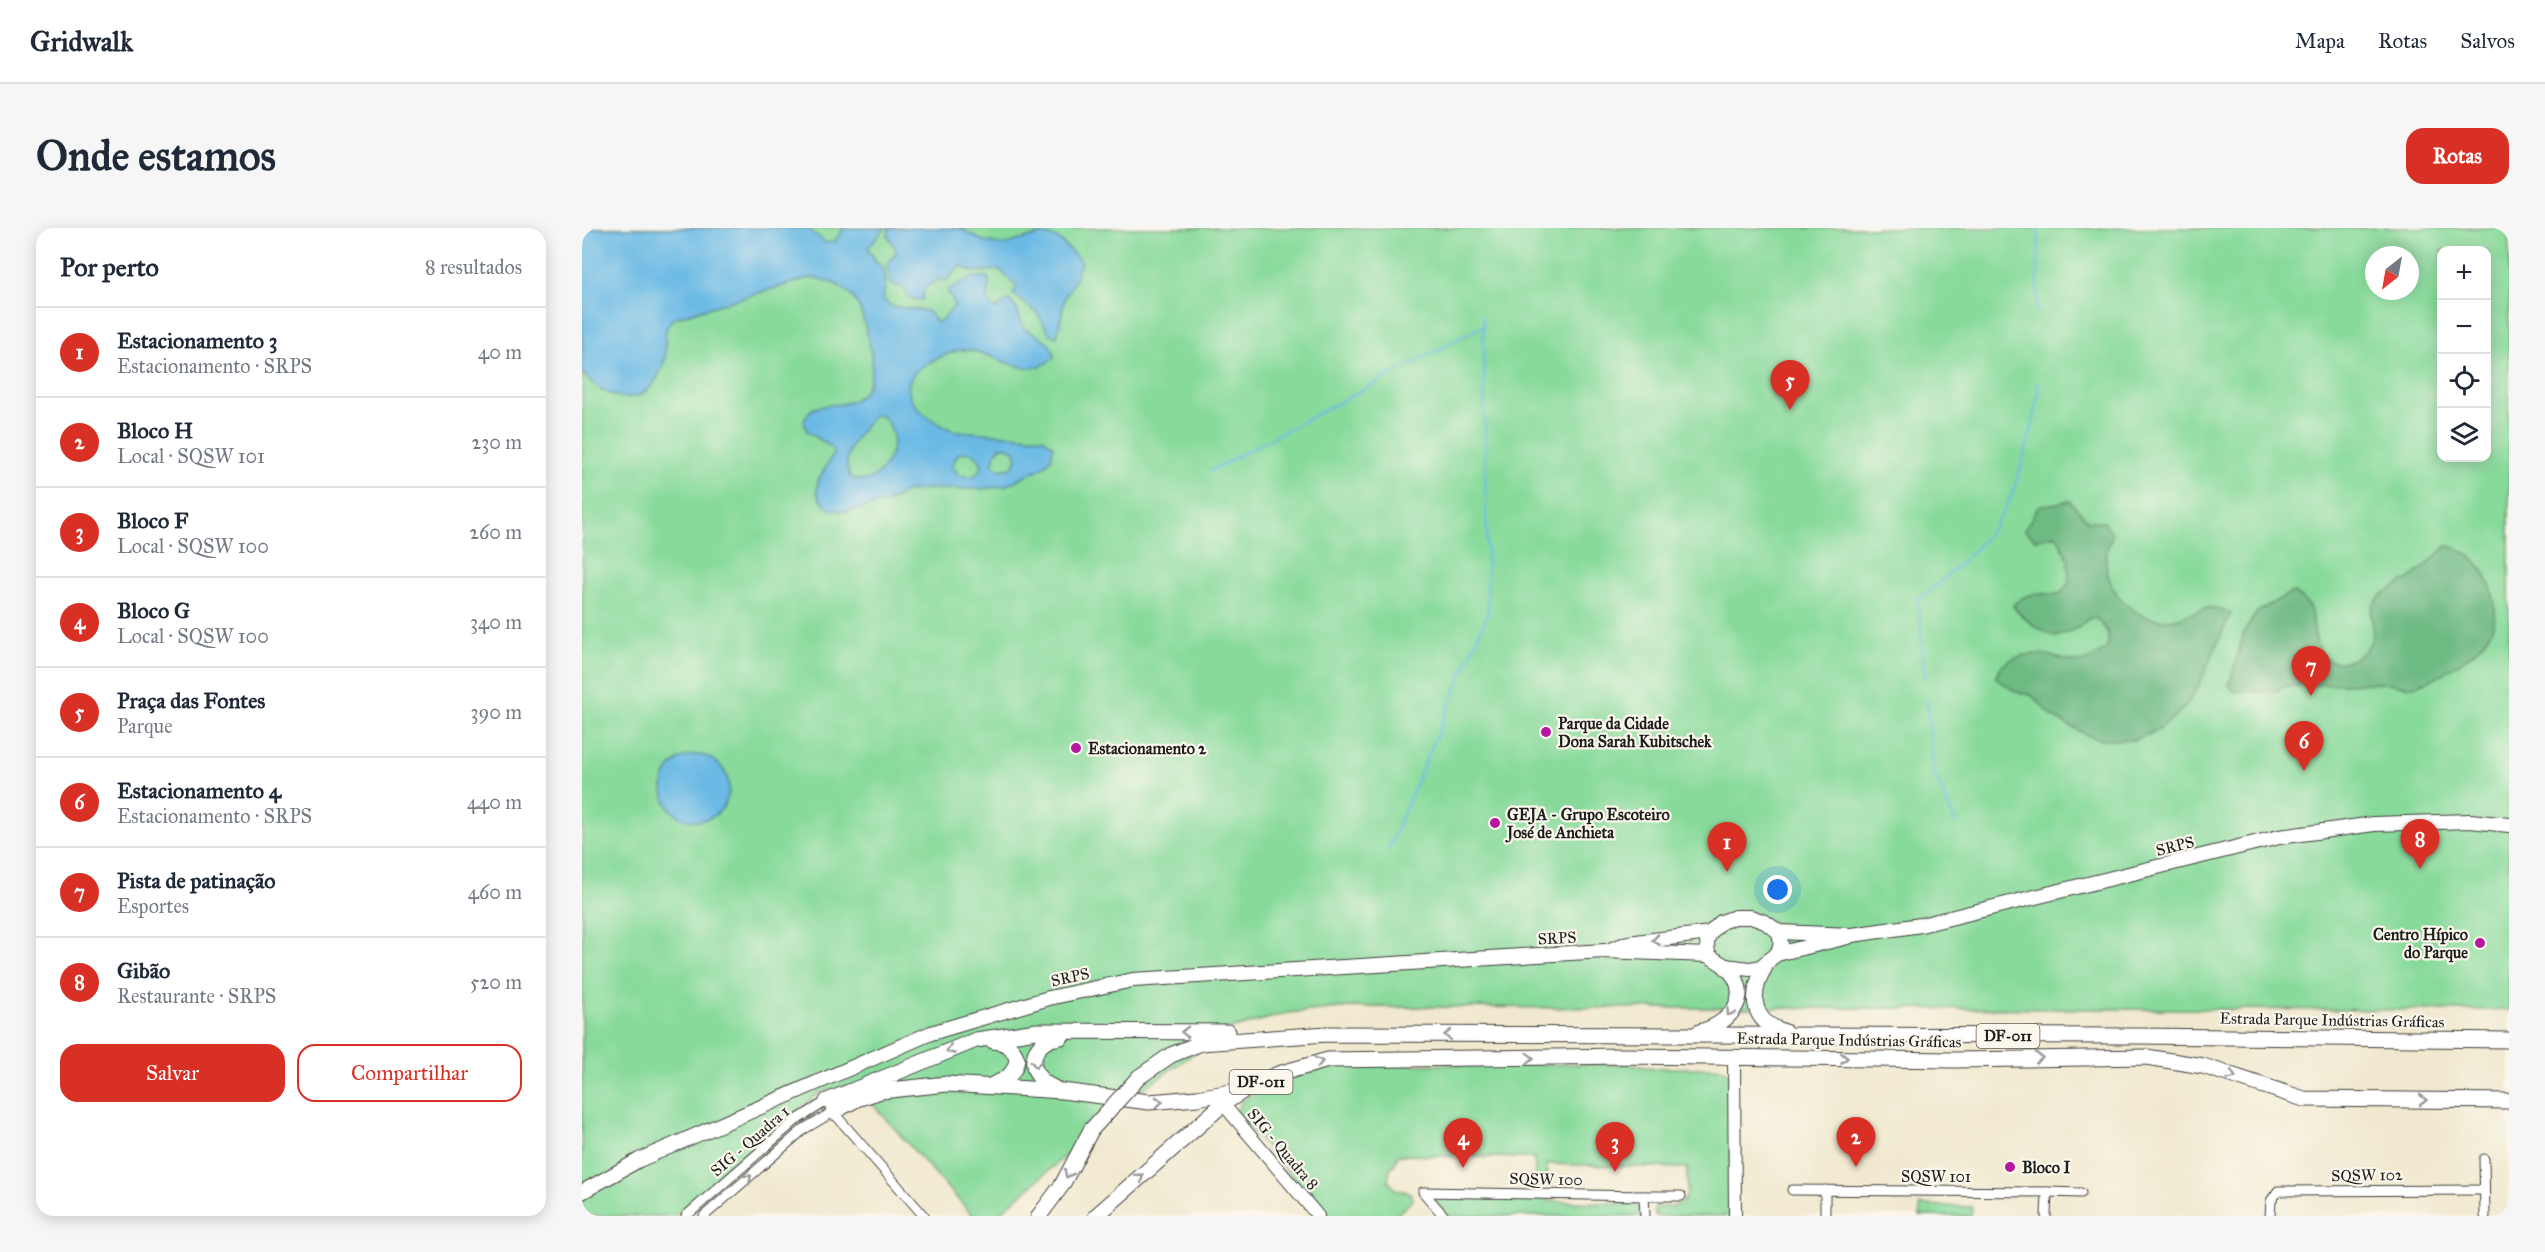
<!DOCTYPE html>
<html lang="pt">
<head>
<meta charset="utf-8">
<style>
  body { margin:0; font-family:"IM FELL Great Primer",serif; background:#f6f6f7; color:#1f2937 }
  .controls { position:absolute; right:18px; top:18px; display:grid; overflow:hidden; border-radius:12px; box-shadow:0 3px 15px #0003 }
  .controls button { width:54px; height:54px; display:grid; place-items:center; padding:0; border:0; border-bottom:2px solid #e0e1e3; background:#fff; color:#1f2937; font:30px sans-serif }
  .compass { position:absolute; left:1783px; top:18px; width:54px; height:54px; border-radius:50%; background:#fff; box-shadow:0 3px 15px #0003; rotate:211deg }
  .you { position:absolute; left:1196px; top:662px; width:21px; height:21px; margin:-15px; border:4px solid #fff; border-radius:50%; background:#1a73e8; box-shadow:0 0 0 9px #1a73e833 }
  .badge { display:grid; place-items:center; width:39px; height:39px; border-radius:50%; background:#d93025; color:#fff; font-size:20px; font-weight:700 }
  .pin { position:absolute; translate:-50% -50px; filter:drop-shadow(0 2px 3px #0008) }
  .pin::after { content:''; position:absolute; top:32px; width:21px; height:18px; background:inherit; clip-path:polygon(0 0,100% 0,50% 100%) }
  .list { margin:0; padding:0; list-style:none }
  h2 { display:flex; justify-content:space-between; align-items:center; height:78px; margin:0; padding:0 24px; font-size:26px }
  h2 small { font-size:20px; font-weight:400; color:#747a83 }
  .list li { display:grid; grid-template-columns:39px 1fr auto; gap:18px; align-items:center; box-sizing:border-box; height:90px; padding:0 24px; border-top:2px solid #e0e1e3 }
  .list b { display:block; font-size:22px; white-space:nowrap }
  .list p { margin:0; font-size:20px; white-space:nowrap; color:#747a83 }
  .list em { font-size:20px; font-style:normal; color:#747a83 }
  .actions { display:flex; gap:12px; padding:18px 24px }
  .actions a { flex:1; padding:14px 0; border:2px solid #d93025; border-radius:18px; text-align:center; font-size:21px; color:#d93025 }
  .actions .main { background:#d93025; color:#fff }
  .icon { flex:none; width:33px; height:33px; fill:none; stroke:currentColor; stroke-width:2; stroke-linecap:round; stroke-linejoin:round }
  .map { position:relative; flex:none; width:1927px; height:988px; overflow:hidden; border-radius:18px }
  header { display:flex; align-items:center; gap:36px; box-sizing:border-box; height:84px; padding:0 30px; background:#fff; border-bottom:2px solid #e0e1e3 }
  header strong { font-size:28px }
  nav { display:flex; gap:33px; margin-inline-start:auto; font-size:21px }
  .intro { display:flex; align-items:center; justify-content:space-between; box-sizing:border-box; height:144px; padding:0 36px }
  h1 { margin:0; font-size:42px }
  .button { padding:15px 27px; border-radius:18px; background:#d93025; color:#fff; font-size:21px; font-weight:700 }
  main { display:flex; gap:36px; padding:0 36px }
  aside { flex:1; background:#fff; border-radius:18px; box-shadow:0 3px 15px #0003 }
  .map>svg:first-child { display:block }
</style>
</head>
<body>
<header>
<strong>Gridwalk</strong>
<nav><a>Mapa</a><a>Rotas</a><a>Salvos</a></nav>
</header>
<div class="intro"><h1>Onde estamos</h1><a class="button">Rotas</a></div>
<main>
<aside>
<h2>Por perto<small>8 resultados</small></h2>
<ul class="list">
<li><span class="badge">1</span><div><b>Estacionamento 3</b><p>Estacionamento · SRPS</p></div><em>40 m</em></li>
<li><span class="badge">2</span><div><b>Bloco H</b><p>Local · SQSW 101</p></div><em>230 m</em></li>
<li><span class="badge">3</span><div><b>Bloco F</b><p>Local · SQSW 100</p></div><em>260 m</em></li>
<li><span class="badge">4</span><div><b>Bloco G</b><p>Local · SQSW 100</p></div><em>340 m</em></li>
<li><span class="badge">5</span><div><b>Praça das Fontes</b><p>Parque</p></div><em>390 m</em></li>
<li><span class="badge">6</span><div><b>Estacionamento 4</b><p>Estacionamento · SRPS</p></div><em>440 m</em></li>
<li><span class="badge">7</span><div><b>Pista de patinação</b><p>Esportes</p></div><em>460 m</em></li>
<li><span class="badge">8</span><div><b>Gibão</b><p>Restaurante · SRPS</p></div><em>520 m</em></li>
</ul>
<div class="actions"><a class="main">Salvar</a><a>Compartilhar</a></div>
</aside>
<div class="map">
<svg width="1927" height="988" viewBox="0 0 1927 988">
  <rect width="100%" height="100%" fill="#fbf7ec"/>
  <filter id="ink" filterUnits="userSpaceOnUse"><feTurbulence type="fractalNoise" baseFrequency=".0167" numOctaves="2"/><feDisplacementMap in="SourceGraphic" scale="12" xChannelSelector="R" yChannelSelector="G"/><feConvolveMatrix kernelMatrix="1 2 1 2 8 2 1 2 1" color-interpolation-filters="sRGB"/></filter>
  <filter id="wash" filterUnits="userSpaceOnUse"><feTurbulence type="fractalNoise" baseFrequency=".008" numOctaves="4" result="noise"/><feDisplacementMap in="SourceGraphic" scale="24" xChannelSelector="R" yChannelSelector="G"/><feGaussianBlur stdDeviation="1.35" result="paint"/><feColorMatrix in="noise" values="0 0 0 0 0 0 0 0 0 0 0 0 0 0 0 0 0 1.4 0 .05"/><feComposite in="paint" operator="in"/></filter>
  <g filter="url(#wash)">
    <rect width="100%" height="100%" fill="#f1e9cf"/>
    <g fill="#88da9b" stroke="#527b5c" stroke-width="1.5" fill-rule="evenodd">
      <path d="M0,0H1927V782L769,779L706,785L648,801L559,862L414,988H391L285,870L263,858L236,866L92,988H0ZM1860,22H1904V230H1860ZM1792,27H1828V63H1792Z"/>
      <path d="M1042,836L1073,840H1139L1149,847V988H1073V979H1089L1102,973L1105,966V940L965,936L964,956L958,960L954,953L952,930L816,927L812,937L808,940L806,953L813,961L828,965L831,972L813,988H744L655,885C655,858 740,841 762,837Z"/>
      <path d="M855,969H957L968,973L1048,976L1056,978L1059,988H865L854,974Z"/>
      <path d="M1338,977L1390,979L1389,988H1338Z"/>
    </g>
    <g fill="#6eba83" stroke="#456b50" stroke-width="1.5">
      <path d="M1488,273L1506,293L1522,294L1531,306C1529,311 1526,317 1525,323C1518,358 1549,392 1583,392C1613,392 1616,370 1649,385L1616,459L1604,478L1585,495L1570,505L1551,512H1520L1505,507L1471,489L1449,467L1434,464L1414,450C1417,432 1442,425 1459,426C1471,427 1484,434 1496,434C1505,434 1518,425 1525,420C1529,406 1524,401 1515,391L1507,390L1496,400L1474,409C1458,402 1442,393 1431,378C1441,363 1461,366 1478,366L1487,355L1486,331L1475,308H1467L1454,312L1442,302L1457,278Z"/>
      <path d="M1865,318C1889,322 1901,339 1909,360C1922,398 1904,419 1872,438C1859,447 1847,455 1831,458C1822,460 1813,455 1804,455C1770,455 1736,457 1703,458L1695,463L1653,464L1647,457L1663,402L1676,383L1710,364C1716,367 1724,373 1727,379C1736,398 1727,437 1760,434C1775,433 1789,421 1791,405C1792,397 1787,387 1791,378C1798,363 1818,358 1831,348C1843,339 1854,328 1865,318Z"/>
    </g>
    <g fill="#6bbae5" stroke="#446b80" stroke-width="1.5" fill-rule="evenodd">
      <path d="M0,0H225L244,15L253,13L262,0H303L286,20L293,32L302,40L304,53L301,71L309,78L345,83L355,95L363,90L373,76L366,65L367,61L391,49H406C411,61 399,72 413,81L427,72L435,81L441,100C453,106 472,113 472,129C441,160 404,112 371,124C360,128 335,138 329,150C316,174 356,199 375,203L461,210L471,218L469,231L461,239L423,258L398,261H345L326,263L305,274L264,284L248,281L239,273L235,265L236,253L252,225L249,219L225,203L222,194C228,174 244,179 259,176C292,170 293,140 287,114C283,100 281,82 272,71C261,57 244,50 227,50L92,90C77,102 87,119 82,134C66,183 30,176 0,145ZM292,187L300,188C305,194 310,199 311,208C313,223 301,247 287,251C280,254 274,251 268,249C257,226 278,204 292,187ZM427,219L433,223L435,232L429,240L419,242L410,236L413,226L418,219ZM384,224C394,225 397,229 400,238C395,250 388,250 376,247L370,237L376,226Z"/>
      <path d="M307,0H378L399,12L421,17L460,6L475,10L499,33L493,52L483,69L475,109L467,106L456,86L431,66L435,59L418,42L391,44L379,38L364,53L357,51L343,60L340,72L327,70L321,59L309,56L305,35L315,24L306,7Z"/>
      <circle cx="114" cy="560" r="33"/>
    </g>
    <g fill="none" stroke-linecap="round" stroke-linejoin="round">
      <g stroke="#6bbae5" stroke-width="2">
        <path d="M911,1V0"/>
        <path d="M1455,84L1457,0"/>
        <path d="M628,243L901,98"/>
        <path d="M1343,450L1336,372C1365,348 1394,325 1415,294C1431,271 1438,243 1445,217C1451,197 1457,174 1456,154"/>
        <path d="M1345,473L1352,546L1374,595"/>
        <path d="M806,622L906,385L901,89"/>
      </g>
    </g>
  </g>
  <g filter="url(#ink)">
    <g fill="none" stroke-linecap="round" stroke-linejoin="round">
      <defs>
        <g id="minor">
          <path d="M1902,931L1903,988"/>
          <path d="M1210,962L1465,964L1464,988"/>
          <path d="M1243,962V988"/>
          <path d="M1465,964L1499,965"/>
          <path d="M1062,968H1099"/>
          <path d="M104,988L213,893L245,873L251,884L342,988"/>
          <path d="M122,988L222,901L251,884"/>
          <path d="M862,988L841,964L1062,968L1063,988"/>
          <path d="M1688,988L1689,973L1696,963L1902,962"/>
        </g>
        <g id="tertiary">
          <path d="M1152,828L1153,988"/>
          <path d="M641,876L736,988"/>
        </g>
        <g id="secondary">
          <path d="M1030,721L1046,715L1128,705"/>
          <path d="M1195,726L1266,709"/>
          <path d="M1126,727L1125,713L1128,705L1139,694L1153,689H1169L1183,694L1197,704L1270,707L1339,697L1697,609L1792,596L1888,593L1927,597"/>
          <path d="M0,964L57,932L349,805L467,770L551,752L1022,723L1126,727L1143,738L1168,741L1178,739L1195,726L1199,716L1197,704"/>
        </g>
        <g id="primary">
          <path d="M1185,735C1168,764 1166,793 1203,804"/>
          <path d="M1117,804C1149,796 1174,765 1143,738"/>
          <path d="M557,849L589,827L619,815L745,806L1556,808L1927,812"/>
          <path d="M410,857C424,852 433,846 435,831C430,818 424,814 411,813"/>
          <path d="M472,860C442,848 446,812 479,809"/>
          <path d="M245,873L394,812L455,803L646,804"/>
          <path d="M251,884L275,871L299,863L365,856L480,863L567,874L615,870L655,863"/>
          <path d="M457,988L480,957L509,902"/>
          <path d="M514,988L641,876L664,861L696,846L746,832L1044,828L1373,832L1564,829L1621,838L1722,871L1927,873"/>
        </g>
      </defs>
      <use href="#minor" stroke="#3c3b37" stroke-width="11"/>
      <use href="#tertiary" stroke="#3c3b37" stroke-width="14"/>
      <use href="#secondary" stroke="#3c3b37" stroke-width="16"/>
      <use href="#primary" stroke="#3c3b37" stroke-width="17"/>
      <use href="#minor" stroke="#fff" stroke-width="9"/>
      <use href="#tertiary" stroke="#fff" stroke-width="12"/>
      <use href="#secondary" stroke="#fff" stroke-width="14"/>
      <use href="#primary" stroke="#fff" stroke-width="15"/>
      <defs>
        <path id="primary-bridge" d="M509,902L557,849"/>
      </defs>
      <use href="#primary-bridge" stroke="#3c3b37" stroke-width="17" stroke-linecap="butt"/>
      <use href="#primary-bridge" stroke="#fff" stroke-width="15"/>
    </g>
    <defs><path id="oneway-chevron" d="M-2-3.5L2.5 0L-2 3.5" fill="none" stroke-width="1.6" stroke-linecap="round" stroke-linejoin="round" transform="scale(1.5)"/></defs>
    <g stroke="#999">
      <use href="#oneway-chevron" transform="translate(1074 712) rotate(173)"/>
      <use href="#oneway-chevron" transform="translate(1148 784) rotate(125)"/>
      <use href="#oneway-chevron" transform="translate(603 804) rotate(-179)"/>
      <use href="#oneway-chevron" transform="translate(866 807) rotate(-180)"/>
      <use href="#oneway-chevron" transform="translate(368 822) rotate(158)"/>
      <use href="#oneway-chevron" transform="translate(948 830) rotate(-2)"/>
      <use href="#oneway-chevron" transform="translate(1262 830) rotate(1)"/>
      <use href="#oneway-chevron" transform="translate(1457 830) rotate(-1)"/>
      <use href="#oneway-chevron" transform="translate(737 834) rotate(-12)"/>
      <use href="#oneway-chevron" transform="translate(454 836) rotate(89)"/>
      <use href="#oneway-chevron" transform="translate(1650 848) rotate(21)"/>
      <use href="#oneway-chevron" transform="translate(1841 872) rotate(1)"/>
      <use href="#oneway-chevron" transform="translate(577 874) rotate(-1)"/>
      <use href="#oneway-chevron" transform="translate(486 946) rotate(117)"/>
      <use href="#oneway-chevron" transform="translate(558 949) rotate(-41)"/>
      <use href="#oneway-chevron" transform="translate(166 950) rotate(-41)"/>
    </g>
  </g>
  <g fill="#b5179e" stroke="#fbf7ec" stroke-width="2">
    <circle cx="964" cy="504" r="6"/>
    <circle cx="494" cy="520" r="6"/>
    <circle cx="913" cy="595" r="6"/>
    <circle cx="1898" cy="715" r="6"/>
    <circle cx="1428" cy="939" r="6"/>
  </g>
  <g text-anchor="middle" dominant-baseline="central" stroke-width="4.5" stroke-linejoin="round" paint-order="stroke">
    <g fill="#fbf7ec" stroke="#5f5e5a" stroke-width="1.5">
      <rect x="1394.5" y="796" width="63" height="24" rx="4.5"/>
      <rect x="647.5" y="842" width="63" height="24" rx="4.5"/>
    </g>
    <g font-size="15" font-weight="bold" fill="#1c1c1c">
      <text x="1426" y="808">DF-011</text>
      <text x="679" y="854">DF-011</text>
    </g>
    <g font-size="16" font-weight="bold" fill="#1c1c1c" stroke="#fbf7ec" text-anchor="start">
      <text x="976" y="495">Parque da Cidade<tspan x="976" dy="18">Dona Sarah Kubitschek</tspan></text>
      <text x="506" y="520">Estacionamento 2</text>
      <text x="925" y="586">GEJA - Grupo Escoteiro<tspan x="925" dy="18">José de Anchieta</tspan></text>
      <text x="1886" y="706" text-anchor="end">Centro Hípico<tspan x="1886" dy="18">do Parque</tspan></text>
      <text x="1440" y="939">Bloco I</text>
    </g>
    <g font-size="16" fill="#1c1c1c" stroke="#fbf7ec">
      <text transform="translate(1593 618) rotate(-14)">SRPS</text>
      <text transform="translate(975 710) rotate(-3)">SRPS</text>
      <text transform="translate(488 749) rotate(-12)">SRPS</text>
      <text transform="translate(1750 792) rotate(1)">Estrada Parque Indústrias Gráficas</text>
      <text transform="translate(1267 812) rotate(1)">Estrada Parque Indústrias Gráficas</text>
      <text transform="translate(168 913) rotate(-41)">SIG - Quadra 1</text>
      <text transform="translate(701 921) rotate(50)">SIG - Quadra 8</text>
      <text transform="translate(1785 947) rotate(-1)">SQSW 102</text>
      <text x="1354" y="948">SQSW 101</text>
      <text transform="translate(964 951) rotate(1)">SQSW 100</text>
    </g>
  </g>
</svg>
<div class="controls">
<button>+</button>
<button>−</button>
<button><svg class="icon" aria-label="locate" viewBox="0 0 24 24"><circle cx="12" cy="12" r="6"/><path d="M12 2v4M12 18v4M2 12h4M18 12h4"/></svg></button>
<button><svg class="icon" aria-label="layers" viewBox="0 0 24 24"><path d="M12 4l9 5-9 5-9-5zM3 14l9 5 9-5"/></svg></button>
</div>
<svg class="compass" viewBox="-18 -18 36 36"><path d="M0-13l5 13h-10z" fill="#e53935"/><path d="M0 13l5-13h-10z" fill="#747a83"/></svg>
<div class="you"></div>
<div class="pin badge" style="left:1145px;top:644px">1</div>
<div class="pin badge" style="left:1274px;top:939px">2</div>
<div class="pin badge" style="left:1033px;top:944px">3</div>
<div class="pin badge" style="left:881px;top:940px">4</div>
<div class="pin badge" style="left:1208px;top:182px">5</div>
<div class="pin badge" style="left:1722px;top:543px">6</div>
<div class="pin badge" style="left:1729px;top:468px">7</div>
<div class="pin badge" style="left:1838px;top:641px">8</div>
</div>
</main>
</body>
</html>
